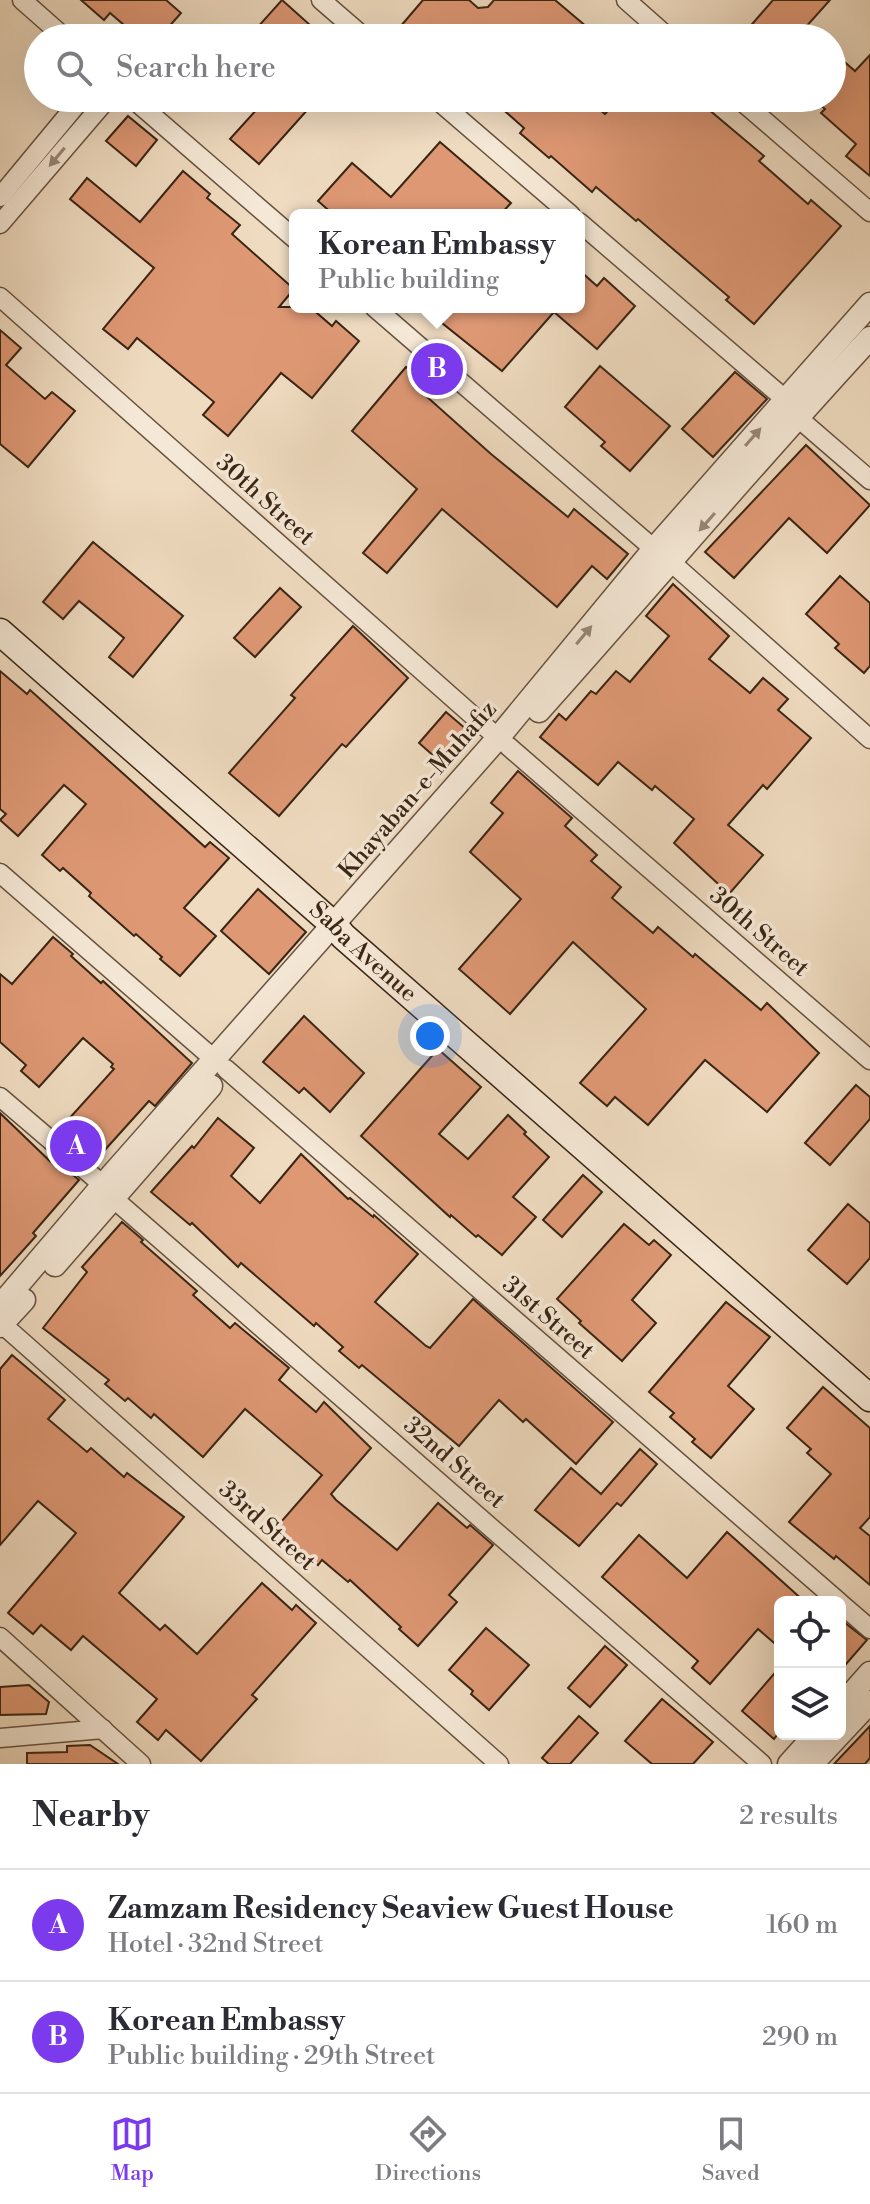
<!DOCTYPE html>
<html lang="en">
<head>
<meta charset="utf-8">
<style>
  body { margin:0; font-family:"Libre Bodoni",serif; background:#f2f2f3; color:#2b2b33 }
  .controls { position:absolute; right:24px; bottom:24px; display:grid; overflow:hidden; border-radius:12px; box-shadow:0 8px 32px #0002 }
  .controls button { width:72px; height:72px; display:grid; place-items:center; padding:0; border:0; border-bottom:2px solid #e1e1e2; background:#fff; color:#2b2b33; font:40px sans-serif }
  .you { position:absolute; left:430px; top:1036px; width:28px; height:28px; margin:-20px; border:6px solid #fff; border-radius:50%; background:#1a73e8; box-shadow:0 0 0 12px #1a73e833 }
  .badge { display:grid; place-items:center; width:52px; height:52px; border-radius:50%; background:#7c3aed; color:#fff; font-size:26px; font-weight:700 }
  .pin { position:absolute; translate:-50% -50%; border:4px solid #fff; box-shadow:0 2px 8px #0006 }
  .popup { position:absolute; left:289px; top:209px; width:296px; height:104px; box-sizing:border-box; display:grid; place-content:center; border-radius:12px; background:#fff; filter:drop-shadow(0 2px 6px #0005); font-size:26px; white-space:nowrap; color:#7c7c81 }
  .popup b { font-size:30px; color:#2b2b33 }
  .popup::after { content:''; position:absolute; left:50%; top:100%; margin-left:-16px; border:16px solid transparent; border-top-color:#fff }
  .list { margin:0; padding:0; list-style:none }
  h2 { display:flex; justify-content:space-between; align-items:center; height:104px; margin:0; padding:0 32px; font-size:34px }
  h2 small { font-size:26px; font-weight:400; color:#7c7c81 }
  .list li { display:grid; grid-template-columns:52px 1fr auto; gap:24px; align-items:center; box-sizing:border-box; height:112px; padding:0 32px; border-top:2px solid #e1e1e2 }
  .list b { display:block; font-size:30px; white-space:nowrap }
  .list p { margin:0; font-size:26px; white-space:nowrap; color:#7c7c81 }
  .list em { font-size:26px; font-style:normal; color:#7c7c81 }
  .icon { flex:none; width:44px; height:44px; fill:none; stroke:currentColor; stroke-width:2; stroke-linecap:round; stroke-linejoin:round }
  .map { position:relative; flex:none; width:870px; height:1764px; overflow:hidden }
  .search { position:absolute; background:#fff; box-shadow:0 8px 32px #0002; left:24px; right:24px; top:24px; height:88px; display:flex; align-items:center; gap:20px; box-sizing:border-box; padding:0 28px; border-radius:44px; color:#7c7c81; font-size:30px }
  .sheet { height:328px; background:#fff }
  nav { display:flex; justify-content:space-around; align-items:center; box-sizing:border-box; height:112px; border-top:2px solid #e1e1e2; background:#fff; font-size:22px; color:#7c7c81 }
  nav a { display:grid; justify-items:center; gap:4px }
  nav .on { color:#7c3aed }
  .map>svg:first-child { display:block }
</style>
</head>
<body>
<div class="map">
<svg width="870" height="1764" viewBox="0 0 870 1764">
  <rect width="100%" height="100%" fill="#efdbc0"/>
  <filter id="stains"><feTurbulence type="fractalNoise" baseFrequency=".0025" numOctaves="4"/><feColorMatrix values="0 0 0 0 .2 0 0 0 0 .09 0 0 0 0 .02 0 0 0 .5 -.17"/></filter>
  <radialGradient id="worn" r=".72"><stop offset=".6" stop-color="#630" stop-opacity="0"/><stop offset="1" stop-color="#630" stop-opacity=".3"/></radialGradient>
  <g fill="#de9874" stroke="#3a2515" stroke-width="2">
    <path d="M81,0H166L181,13L159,38H139L110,13L104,20Z"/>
    <path d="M282,0L310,25L299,38H248Z"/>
    <path d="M423,0H469L478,8L488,7L494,0H555L600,38H537L523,26L513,38H413L400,27Z"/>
    <path d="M773,0H830L796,38H740Z"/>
    <path d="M832,51L855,71L870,55V176L846,156L856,144L821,113L825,109L812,98H832Z"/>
    <path d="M267,98H318L259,164L230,139Z"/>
    <path d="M490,98H586L605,114L619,98H695L764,156L759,161L808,204L811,200L841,226L754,324L726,300L729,297L638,219L636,221L596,187L592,192L551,156L549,158L520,133L524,128Z"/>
    <path d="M128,116L157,140L136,166L106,141Z"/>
    <path d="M440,142L511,203L500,215H334L318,201L352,163L391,197Z"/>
    <path d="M183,171L210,194L207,198L240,225L232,234L294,289L279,307H310L332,326L336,321L359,341L312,398L281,373L228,436L203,415L214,402L137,338L128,349L103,329L154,268L70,199L87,178L140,222Z"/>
    <path d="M579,270L597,286L604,278L635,306L597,349L554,312L502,371L442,323L444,320L429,307H579Z"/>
    <path d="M0,330L21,348L6,365L45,399L52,392L75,411L28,467L0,444Z"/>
    <path d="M600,366L670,426L630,471L601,446L605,442L565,407Z"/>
    <path d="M406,367L432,389L426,396L491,454L568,517L574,509L628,554L607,579L592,566L557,607L442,509L387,573L363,553L417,489L352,431Z"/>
    <path d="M735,372L767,399L713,457L682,429Z"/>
    <path d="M806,445L870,505L827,553L789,518L734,578L705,552Z"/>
    <path d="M93,542L183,616L133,677L109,657L124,638L79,601L63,619L43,602Z"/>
    <path d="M840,576L870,603V666L864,673L835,648L839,644L806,614Z"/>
    <path d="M673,584L729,636L709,659L750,693L763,678L788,699L778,710L811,738L767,789L763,785L728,825L763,855L729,894L674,843L694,819L655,786L652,790L618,762L598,785L540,737L559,714L566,720L591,691L596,694L616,671L630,682L669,636L646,616Z"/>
    <path d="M280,588L301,607L255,657L234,638Z"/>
    <path d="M353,626L408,678L346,747L342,744L279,816L229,773L295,698L291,695Z"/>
    <path d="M0,671L27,694L30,690L205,847L210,842L229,858L184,908L216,936L180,976L160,959L162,957L136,934L134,936L89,896L91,893L63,868L60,871L42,855L86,804L64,785L18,836L0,820L6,814L0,809Z"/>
    <path d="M446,712L473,735L445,766L419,743Z"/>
    <path d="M518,771L572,818L565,826L597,855L591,861L621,887L612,898L653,933L658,927L693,957L695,954L761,1010L767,1003L819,1053L767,1112L705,1060L648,1125L615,1097L607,1106L580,1083L646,1009L573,942L510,1014L459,969L521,899L470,852L503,813L491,803Z"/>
    <path d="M258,889L306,932L269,974L221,931Z"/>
    <path d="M53,937L73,954L71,956L101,983L103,981L192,1063L155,1106L149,1101L103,1152L67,1121L114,1069L111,1067L113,1064L83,1038L39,1087L21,1071L26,1065L0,1042V974L12,984Z"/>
    <path d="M304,1016L364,1073L330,1112L304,1088L299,1093L263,1062Z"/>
    <path d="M438,1049L481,1087L439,1134L468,1159L508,1115L526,1132L524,1134L549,1157L513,1197L536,1217L502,1255L478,1235L476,1237L451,1215L450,1217L361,1136Z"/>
    <path d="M856,1085L870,1097V1119L830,1165L805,1143Z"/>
    <path d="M0,1113L57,1168L60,1164L79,1180L33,1233L36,1236L0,1276Z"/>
    <path d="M218,1118L254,1148L231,1176L260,1203L301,1154L348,1199L350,1198L373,1217L374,1215L418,1254L375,1302L426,1346L430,1348L473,1299L613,1422L576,1464L526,1419L523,1422L499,1400L459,1446L362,1365L359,1368L339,1351L343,1347L316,1323L314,1326L241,1263L238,1267L192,1223L190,1225L151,1192L192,1146L194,1148Z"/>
    <path d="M583,1175L602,1192L562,1237L543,1220Z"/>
    <path d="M848,1204L870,1223V1258L847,1284L808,1250Z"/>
    <path d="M122,1222L143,1240L141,1242L197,1291L193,1295L230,1328L235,1323L289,1368L279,1380L316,1412L324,1402L371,1448L331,1494L336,1500L397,1550L438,1503L467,1528L470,1525L493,1545L449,1595L457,1602L418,1646L399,1629L401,1627L350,1580L348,1582L322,1560L318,1565L274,1530L322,1475L245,1409L203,1457L154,1414L151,1418L128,1398L125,1401L105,1384L109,1380L43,1328L87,1272L82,1267Z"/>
    <path d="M624,1224L649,1245L654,1240L671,1255L632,1300L656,1323L622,1361L579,1323L581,1321L557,1299Z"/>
    <path d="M726,1302L770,1337L728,1386L754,1409L711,1458L692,1442L695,1439L670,1417L674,1413L649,1392Z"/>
    <path d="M12,1355L65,1400L48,1419L87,1452L91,1448L124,1477L127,1473L184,1517L119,1593L160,1630L165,1625L197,1654L262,1583L292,1610L296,1605L316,1623L252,1695L257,1699L201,1761L166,1730L158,1740L137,1722L157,1699L83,1636L71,1650L41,1625L33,1634L8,1613L76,1533L38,1501L0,1545V1369Z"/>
    <path d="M823,1387L870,1428V1517L860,1528L870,1536V1585L836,1556L834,1559L789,1522L831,1474L807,1453L811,1449L787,1428Z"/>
    <path d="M640,1449L657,1464L621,1506L617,1503L579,1546L535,1510L571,1468L601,1494Z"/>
    <path d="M727,1532L805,1602H780V1648L758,1629L710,1684L692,1668L698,1661L602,1577L639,1535L687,1578Z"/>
    <path d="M840,1619L867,1640L840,1671Z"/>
    <path d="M486,1628L529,1665L489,1710L471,1694L473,1691L449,1670Z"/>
    <path d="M605,1646L627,1665L590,1707L568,1688Z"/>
    <path d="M780,1667V1731L774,1739L742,1711Z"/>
    <path d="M29,1685L49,1702L46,1714L0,1715V1687Z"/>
    <path d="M662,1699L713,1742L693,1764H652L625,1741Z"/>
    <path d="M579,1716L598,1733L570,1764H549L542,1758Z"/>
    <path d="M870,1726V1758L865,1764H834Z"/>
    <path d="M90,1745L118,1764H27V1753L67,1752V1746Z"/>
  </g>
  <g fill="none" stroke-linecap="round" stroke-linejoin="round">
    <defs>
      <g id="minor">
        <path d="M22,0L65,38"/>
        <path d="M321,0L365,38"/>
        <path d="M626,0L669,38"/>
        <path d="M132,98L295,239"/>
        <path d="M435,98L571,215"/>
        <path d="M738,98L870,212"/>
        <path d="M0,197L82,98"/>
        <path d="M579,222L786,400L797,417L870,480"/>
        <path d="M0,224L108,98"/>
        <path d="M0,297L498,738"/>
        <path d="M374,307L654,549"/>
        <path d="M672,563L870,739"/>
        <path d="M508,746L870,1060"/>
        <path d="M0,873L215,1060"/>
        <path d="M226,1069L839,1602"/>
        <path d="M0,1097L103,1185"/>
        <path d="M114,1199L762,1764"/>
        <path d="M2,1324L499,1764"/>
        <path d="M840,1603L870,1629"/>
        <path d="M0,1637L141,1764"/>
        <path d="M0,1738L103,1729"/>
      </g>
      <g id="tertiary">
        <path d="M539,711C650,587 757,460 870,338"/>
        <path d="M55,1265L211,1086"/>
        <path d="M0,1306L103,1185L498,738L654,549L870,304"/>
        <path d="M0,1326L24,1300"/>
        <path d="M840,1707L870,1673"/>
        <path d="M789,1764L816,1734"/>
        <path d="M812,1764L870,1702"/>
      </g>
      <g id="secondary">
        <path id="s1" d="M0,632L335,926L343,936L870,1398"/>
      </g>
    </defs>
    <use href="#minor" stroke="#675240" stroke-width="21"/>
    <use href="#tertiary" stroke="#675240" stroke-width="25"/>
    <use href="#secondary" stroke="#3a2515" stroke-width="29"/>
    <use href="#minor" stroke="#f5e8d6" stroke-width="18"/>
    <use href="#tertiary" stroke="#f5e8d6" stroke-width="22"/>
    <use href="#secondary" stroke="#f5e8d6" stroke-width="26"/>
  </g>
  <defs><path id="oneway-solid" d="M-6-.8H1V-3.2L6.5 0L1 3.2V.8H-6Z" transform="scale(2)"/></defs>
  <g fill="#988676">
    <use href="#oneway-solid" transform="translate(57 157) rotate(130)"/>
    <use href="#oneway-solid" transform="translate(753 437) rotate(-49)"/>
    <use href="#oneway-solid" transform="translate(707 522) rotate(131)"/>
    <use href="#oneway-solid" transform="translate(584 635) rotate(-50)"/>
  </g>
  <g text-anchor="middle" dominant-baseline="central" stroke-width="7" stroke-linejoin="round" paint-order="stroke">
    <g font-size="24" fill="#3a2515" stroke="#f5e8d6">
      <text transform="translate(265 500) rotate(42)">30th Street</text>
      <text transform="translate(418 790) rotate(-49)">Khayaban-e-Muhafiz</text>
      <text transform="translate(759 932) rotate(41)">30th Street</text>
      <text stroke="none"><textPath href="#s1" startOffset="484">Saba Avenue</textPath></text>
      <text transform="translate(548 1318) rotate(41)">31st Street</text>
      <text transform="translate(454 1463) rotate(41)">32nd Street</text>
      <text transform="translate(267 1526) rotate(42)">33rd Street</text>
    </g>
  </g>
  <rect width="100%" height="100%" filter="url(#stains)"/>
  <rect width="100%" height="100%" fill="url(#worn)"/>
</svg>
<div class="controls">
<button><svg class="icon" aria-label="locate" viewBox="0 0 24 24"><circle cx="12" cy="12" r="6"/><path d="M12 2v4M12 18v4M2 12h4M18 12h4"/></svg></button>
<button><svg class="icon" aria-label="layers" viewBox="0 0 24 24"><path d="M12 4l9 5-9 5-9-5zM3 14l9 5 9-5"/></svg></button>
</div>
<div class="you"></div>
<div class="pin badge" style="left:76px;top:1146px">A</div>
<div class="pin badge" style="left:437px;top:369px">B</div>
<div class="popup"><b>Korean Embassy</b>Public building</div>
<div class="search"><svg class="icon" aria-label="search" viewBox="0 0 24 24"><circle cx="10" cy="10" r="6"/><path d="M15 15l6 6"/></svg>Search here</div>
</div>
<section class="sheet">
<h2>Nearby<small>2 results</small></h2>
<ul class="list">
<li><span class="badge">A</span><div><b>Zamzam Residency Seaview Guest House</b><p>Hotel · 32nd Street</p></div><em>160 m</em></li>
<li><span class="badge">B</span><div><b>Korean Embassy</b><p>Public building · 29th Street</p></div><em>290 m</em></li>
</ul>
</section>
<nav>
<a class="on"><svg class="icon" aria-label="map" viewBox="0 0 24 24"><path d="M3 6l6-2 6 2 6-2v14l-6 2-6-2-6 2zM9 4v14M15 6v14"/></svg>Map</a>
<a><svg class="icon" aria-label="directions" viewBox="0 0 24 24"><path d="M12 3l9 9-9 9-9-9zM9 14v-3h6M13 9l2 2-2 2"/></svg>Directions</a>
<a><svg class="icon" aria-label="saved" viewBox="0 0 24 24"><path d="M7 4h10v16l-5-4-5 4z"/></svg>Saved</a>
</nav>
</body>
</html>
